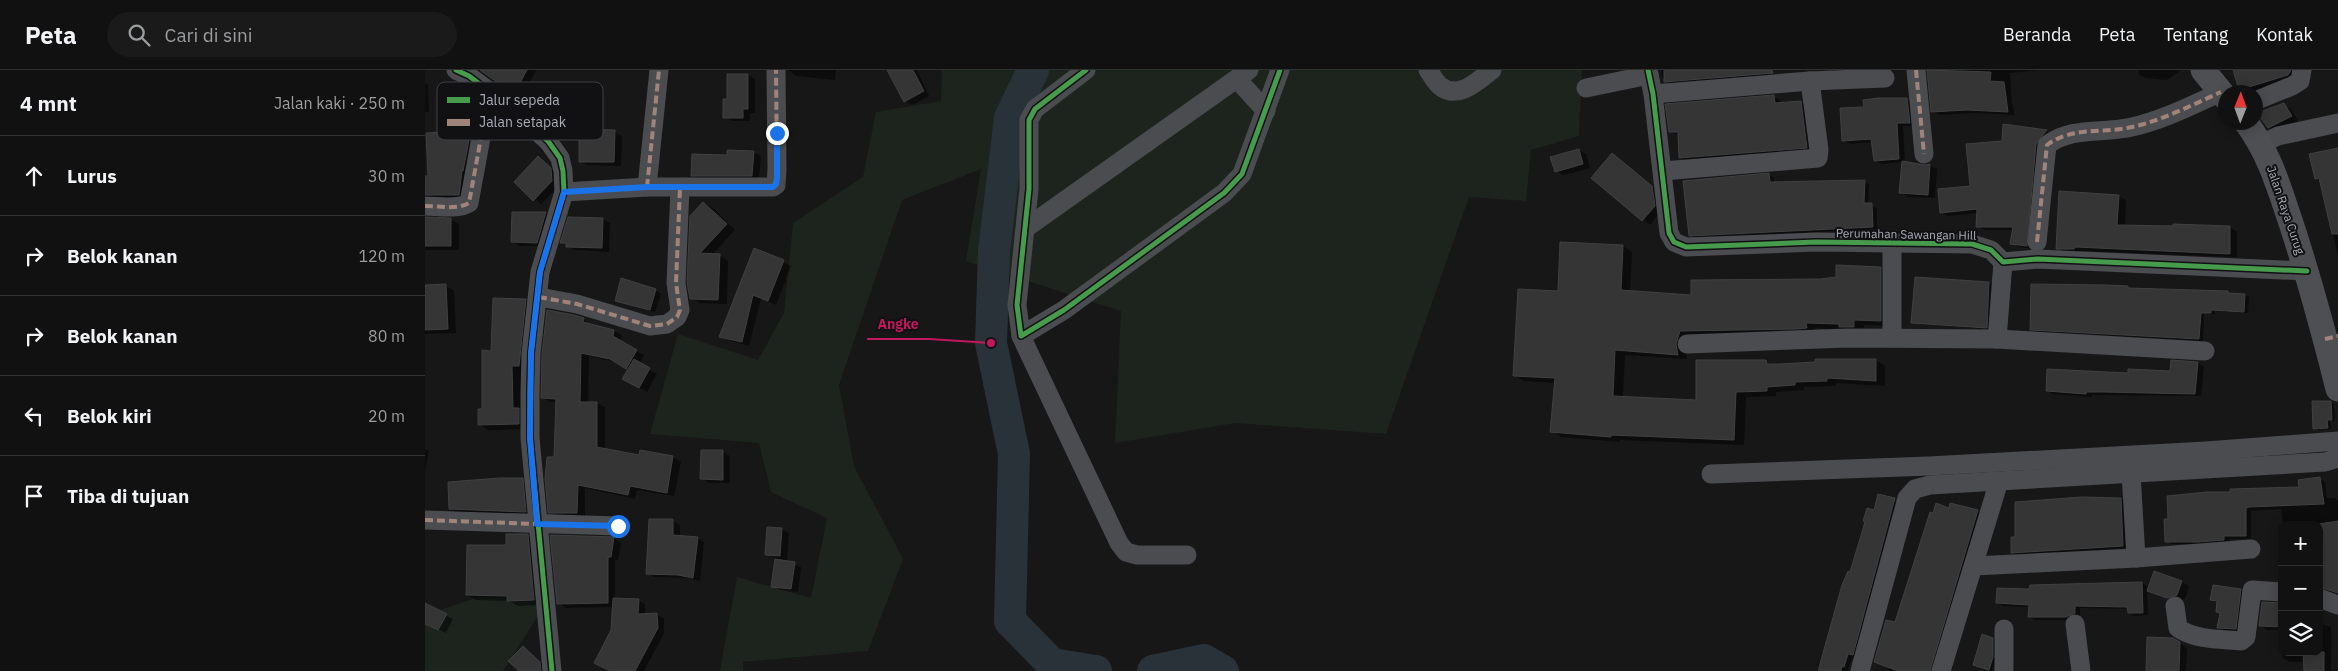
<!DOCTYPE html>
<html lang="id">
<head>
<meta charset="utf-8">
<style>
  body { margin:0; font-family:"IBM Plex Sans",sans-serif; background:#1a1a1a; color:#f1f3f6 }
  .controls { position:absolute; right:15px; bottom:15px; display:grid; overflow:hidden; border-radius:10px; box-shadow:0 2px 12px #0003 }
  .controls button { width:45px; height:45px; display:grid; place-items:center; padding:0; border:0; border-bottom:1px solid #303131; background:#111; color:#f1f3f6; font:25px sans-serif }
  .compass { position:absolute; left:1793px; top:15px; width:45px; height:45px; border-radius:50%; background:#111; box-shadow:0 2px 12px #0003; rotate:1deg }
  .stop { position:absolute; width:15px; height:15px; margin:-11px; border:4px solid #1a73e8; border-radius:50%; background:#fff }
  .stop.end { background:#1a73e8; border-color:#fff; box-shadow:0 1px 5px #0008 }
  .list { margin:0; padding:0; list-style:none }
  h2 { display:flex; justify-content:space-between; align-items:center; height:65px; margin:0; padding:0 20px; font-size:21px }
  h2 small { font-size:16px; font-weight:400; color:#9c9d9f }
  .list li { display:grid; grid-template-columns:32px 1fr auto; gap:15px; align-items:center; box-sizing:border-box; height:80px; padding:0 20px; border-top:1px solid #303131 }
  .list b { display:block; font-size:19px; white-space:nowrap }
  .list em { font-size:16px; font-style:normal; color:#9c9d9f }
  .icon { flex:none; width:28px; height:28px; fill:none; stroke:currentColor; stroke-width:2; stroke-linecap:round; stroke-linejoin:round }
  .map { position:relative; flex:none; width:1913px; height:601px; overflow:hidden }
  header { display:flex; align-items:center; gap:30px; box-sizing:border-box; height:70px; padding:0 25px; background:#111; border-bottom:1px solid #303131 }
  header strong { font-size:24px }
  nav { display:flex; gap:28px; margin-inline-start:auto; font-size:18px }
  .search { width:350px; height:45px; background:#1a1a1a; display:flex; align-items:center; gap:12px; box-sizing:border-box; padding:0 18px; border-radius:28px; color:#9c9d9f; font-size:19px }
  main { display:flex }
  aside { flex:1; background:#111 }
  .map>svg:first-child { display:block }
</style>
</head>
<body>
<header>
<strong>Peta</strong>
<div class="search"><svg class="icon" aria-label="search" viewBox="0 0 24 24"><circle cx="10" cy="10" r="6"/><path d="M15 15l6 6"/></svg>Cari di sini</div>
<nav><a>Beranda</a><a>Peta</a><a>Tentang</a><a>Kontak</a></nav>
</header>
<main>
<aside>
<h2>4 mnt<small>Jalan kaki · 250 m</small></h2>
<ul class="list">
<li><svg class="icon" aria-label="ahead" viewBox="0 0 24 24"><path d="M12 20V5M6 11l6-6 6 6"/></svg><div><b>Lurus</b></div><em>30 m</em></li>
<li><svg class="icon" aria-label="right" viewBox="0 0 24 24"><path d="M7 20v-9h11M14 6l5 5-5 5"/></svg><div><b>Belok kanan</b></div><em>120 m</em></li>
<li><svg class="icon" aria-label="right" viewBox="0 0 24 24"><path d="M7 20v-9h11M14 6l5 5-5 5"/></svg><div><b>Belok kanan</b></div><em>80 m</em></li>
<li><svg class="icon" aria-label="left" viewBox="0 0 24 24"><path d="M17 20v-9H6M10 6l-5 5 5 5"/></svg><div><b>Belok kiri</b></div><em>20 m</em></li>
<li><svg class="icon" aria-label="arrive" viewBox="0 0 24 24"><path d="M6 21V4h12l-3 4 3 4H6"/></svg><div><b>Tiba di tujuan</b></div></li>
</ul>
</aside>
<div class="map">
<svg width="1913" height="601" viewBox="0 0 1913 601">
  <rect width="100%" height="100%" fill="#171717"/>
  <g fill="#1d241e">
    <path d="M517,0H1157L1154,66L1106,80L1101,131L1044,127L961,364L810,353L690,373L696,241L541,191L556,99L477,130L414,315L429,396L478,489L443,581L318,592V601H295L312,507L386,528L402,448L346,422L334,373L225,364L253,264L333,290L359,243L368,153L438,107L451,42L516,31Z"/>
    <path d="M54,527L123,530L78,601H0V545Z"/>
  </g>
  <g fill="#0007">
    <path d="M58,0H111L97,27Z"/>
    <path d="M363,0H411L410,10L371,6Z"/>
    <path d="M463,0H492L504,26L487,35L480,31Z"/>
    <path d="M1236,0H1343L1344,7L1248,15L1237,7Z"/>
    <path d="M1504,0H1616L1585,3L1587,33L1590,45L1550,43L1515,45L1507,41Z"/>
    <path d="M1714,0H1756L1742,10L1720,8L1713,4Z"/>
    <path d="M1809,0H1875L1877,3L1830,22H1820L1815,19Z"/>
    <path d="M304,5H323L330,9V43H325V51H307L300,47L303,30Z"/>
    <path d="M0,13L3,15L4,42H0Z"/>
    <path d="M1349,27L1355,30V34L1376,33L1383,36L1388,81L1262,91L1256,88L1254,65L1245,62Z"/>
    <path d="M1482,29L1489,33L1491,56H1478L1480,93L1500,96L1504,95L1512,99L1510,128L1483,127L1476,122L1478,92L1457,94L1450,90L1448,72L1425,74L1418,70L1440,38Z"/>
    <path d="M1859,35L1866,39L1873,51L1851,62L1844,57Z"/>
    <path d="M45,61L55,67L43,130L0,132V107H4Z"/>
    <path d="M1621,61L1628,64L1608,179L1594,177L1587,173L1589,160H1560L1553,156V143L1523,146L1516,142L1546,117L1578,72Z"/>
    <path d="M190,62L197,66L196,96L162,95L155,91Z"/>
    <path d="M1913,79V186L1896,112L1891,108Z"/>
    <path d="M1154,80L1161,84L1165,98L1138,105L1131,101Z"/>
    <path d="M328,82L336,86L334,109H275L268,105L303,86Z"/>
    <path d="M1187,85L1234,122L1237,140L1225,155L1167,108Z"/>
    <path d="M114,88L133,104L134,116L116,134L91,112Z"/>
    <path d="M1344,105L1349,108V113L1439,111L1444,114L1443,135L1452,138V159L1270,168L1265,165Z"/>
    <path d="M1694,126L1701,130L1700,156L1805,157L1812,162V187L1657,181V183L1640,182L1632,178Z"/>
    <path d="M279,133L288,138L310,160L287,185H294L303,191L302,234L275,233L266,228Z"/>
    <path d="M88,143H121L128,148L119,176H95L87,171Z"/>
    <path d="M0,148L26,150L34,154V180H0Z"/>
    <path d="M178,149L185,153L184,182L149,180L137,172Z"/>
    <path d="M1198,176L1207,182L1205,222L1267,226L1412,208L1455,198L1465,204V256L1439,255L1438,262L1390,258L1391,263L1260,280L1262,289L1200,285L1198,328L1272,331L1341,291L1347,295L1451,290L1460,296V316L1411,313V316L1379,317V320L1351,322V326L1321,327L1319,375L1195,370V372L1136,367L1127,361L1131,313L1099,311L1090,306L1135,223Z"/>
    <path d="M330,180L366,196L351,235L336,228L324,276L303,270L295,266Z"/>
    <path d="M1491,208L1564,213L1568,215L1565,259L1491,254L1487,252Z"/>
    <path d="M20,216L29,220L31,263L0,264V217Z"/>
    <path d="M1703,217L1707,220L1788,222L1820,225L1824,227L1823,243L1790,241V244H1779L1778,271L1610,261L1607,259Z"/>
    <path d="M230,220L236,224L230,242L192,230Z"/>
    <path d="M100,230L109,235L103,300H96L97,341L102,359L63,360L54,354L58,340Z"/>
    <path d="M158,249L166,255L189,261L197,265L195,271L219,285L214,294L232,304L222,322L199,308L204,299L194,293L164,286L163,333H172L180,337V379L215,387H248L256,392L249,426L212,420L210,429L160,418V447L133,446L125,442L130,388L132,332H125L118,328Z"/>
    <path d="M1773,293L1779,297L1776,326L1686,325H1667V327L1628,324L1622,321L1704,304L1746,302Z"/>
    <path d="M1906,332L1909,334L1910,351H1905L1906,359L1893,360L1889,358Z"/>
    <path d="M0,379L4,381L0,402Z"/>
    <path d="M277,381L298,382L305,386V413H284L277,408Z"/>
    <path d="M1895,409L1900,412L1902,428H1909L1913,430V524L1894,517V455H1858L1856,439L1826,441V469H1804V472L1779,474H1747L1742,471L1807,423L1875,418Z"/>
    <path d="M97,410L105,414L108,445L33,443L25,439Z"/>
    <path d="M1454,426L1474,432L1432,587L1428,586L1422,601H1392L1442,452L1450,442Z"/>
    <path d="M1696,429L1700,431L1702,478L1592,485L1587,482L1592,468Z"/>
    <path d="M1526,435L1556,443L1509,601H1462L1463,598L1459,596L1471,554L1509,445L1525,439Z"/>
    <path d="M248,451L255,455V467L272,468L279,472L275,511L261,508L229,507L222,503Z"/>
    <path d="M356,459L364,463L362,492L376,497L373,522L355,520L348,516L352,489L342,485Z"/>
    <path d="M102,466L112,471L118,535L93,536L84,531L51,530L42,525L82,477Z"/>
    <path d="M189,468L196,473L193,490H190V529L213,530L220,534V545H232L239,548V563L219,601H187L188,537L141,538L133,533Z"/>
    <path d="M1757,512L1764,516L1760,529L1751,531L1724,520Z"/>
    <path d="M1717,513L1722,516L1723,545L1709,546L1704,543V539L1655,538V546L1647,550H1610L1605,547V537L1578,536L1573,533L1606,520Z"/>
    <path d="M1815,520L1822,524L1817,562L1800,561L1793,557L1796,544L1793,533L1787,530Z"/>
    <path d="M1857,533V560H1842L1835,556Z"/>
    <path d="M0,536L28,549L21,563L0,553Z"/>
    <path d="M1894,553L1906,557V600L1913,601H1881L1880,592H1865L1858,588V582H1894Z"/>
    <path d="M1567,569L1571,571V589L1567,601L1553,596Z"/>
    <path d="M1748,569L1762,578L1761,601H1722Z"/>
    <path d="M98,578L122,597V601H96Z"/>
  </g>
  <g fill="none" stroke-linecap="round" stroke-linejoin="round">
    <g stroke="#2a3239" stroke-width="32">
      <path d="M608,0L585,48L569,181L566,273L589,384L585,551L627,594L671,601"/>
      <path d="M728,601L779,590L798,601"/>
    </g>
  </g>
  <g fill="#353536" stroke="#3f4043">
    <path d="M55,0H102L89,24Z"/>
    <path d="M462,0H488L499,21L479,32Z"/>
    <path d="M1239,0H1347L1348,3L1239,12Z"/>
    <path d="M1502,0L1566,2L1565,11L1579,12L1583,42L1542,40L1506,42Z"/>
    <path d="M1808,0H1866L1863,5L1814,20Z"/>
    <path d="M302,4H323V39H318V48H298V29H302Z"/>
    <path d="M1349,25L1350,33L1376,31L1382,78L1254,88L1253,62H1244L1240,34Z"/>
    <path d="M1453,28H1482L1485,53H1472L1474,89L1449,91L1446,69L1417,71L1415,38L1439,37L1438,30Z"/>
    <path d="M1859,33L1867,46L1843,58L1832,43Z"/>
    <path d="M1578,54L1622,60L1611,74L1602,176L1585,174L1588,157H1551L1552,139L1515,143L1513,119L1545,116L1541,74L1577,71Z"/>
    <path d="M154,59L190,60L189,92H154Z"/>
    <path d="M46,60L38,101H37L34,125H0V106H3L1,63Z"/>
    <path d="M1913,78V164H1907L1894,108L1890,109L1884,84Z"/>
    <path d="M1154,79L1158,94L1130,102L1125,87Z"/>
    <path d="M302,80L329,81L327,106H266L267,84L302,85Z"/>
    <path d="M1187,83L1227,116L1230,136L1217,151L1166,108Z"/>
    <path d="M113,86L126,98L127,111L108,131L89,112Z"/>
    <path d="M1477,91L1500,95L1505,94L1503,125L1474,123Z"/>
    <path d="M1344,103L1345,112L1440,110L1439,133H1447L1448,157L1264,166L1258,111Z"/>
    <path d="M1634,121L1694,125L1692,155L1748,156V154L1805,156V184L1650,177L1649,179H1631Z"/>
    <path d="M278,132L302,154L275,183L295,184L293,230L265,229L262,212L265,146Z"/>
    <path d="M87,142H121L112,173L86,172Z"/>
    <path d="M0,147L26,148V176H0Z"/>
    <path d="M143,147L178,148L177,178L141,177V173H135Z"/>
    <path d="M1135,172L1198,175L1196,220L1266,225V210L1396,209L1411,207V195L1456,197V251L1429,250V257H1414V254L1381,253L1382,258L1372,259L1255,261L1251,274L1253,285L1190,280L1188,326L1271,330V290H1341L1342,294H1355L1390,292V289H1451V311L1402,308V311L1370,312V315L1342,317V321L1311,322L1309,370L1186,365V367L1125,362L1130,308L1088,306L1093,219L1133,221Z"/>
    <path d="M329,178L359,190L343,231L328,225L317,272L294,267Z"/>
    <path d="M1490,207L1564,212L1562,258L1486,253Z"/>
    <path d="M196,208L231,219L225,240L190,231Z"/>
    <path d="M21,214L23,259L0,260V215Z"/>
    <path d="M1606,214L1681,215L1703,216V218L1803,221V223L1820,224L1819,242L1786,240V243H1776L1774,269L1605,260Z"/>
    <path d="M68,228L101,229L94,296H87L88,338H94V354L53,355V339H57V280L66,281Z"/>
    <path d="M122,240L149,245L159,248L158,252L189,260L188,266L212,280L201,299L185,289L156,283L155,332H172V377L214,385L215,380L248,386L242,423L205,416L203,425L153,415L152,443H123L120,408L122,387H129L131,329L116,328L117,284Z"/>
    <path d="M209,289L225,298L214,318L197,309Z"/>
    <path d="M1746,290L1773,292L1770,324L1679,322H1661V324L1621,321L1622,299L1703,303V299L1745,301Z"/>
    <path d="M1887,331H1906L1907,350H1902L1903,358L1888,359Z"/>
    <path d="M276,380H298V410L275,409Z"/>
    <path d="M1895,407L1899,434L1824,437L1821,438V466H1799V470L1773,472H1740L1739,449H1743L1742,426L1782,422H1805V419L1874,417L1873,410Z"/>
    <path d="M75,408H98L101,442L24,439L23,412Z"/>
    <path d="M1453,424L1470,428L1428,585L1423,584L1419,597L1417,596L1416,601H1393L1417,515L1423,501L1425,502L1440,452L1438,451L1442,438L1449,440Z"/>
    <path d="M1657,427L1696,428L1698,476L1586,483V467H1590V432Z"/>
    <path d="M1511,433L1524,438L1525,433L1553,440L1505,601H1473L1449,592L1461,550L1470,552L1505,442L1508,443Z"/>
    <path d="M224,449H248V465L273,467L268,508L253,505L221,504Z"/>
    <path d="M1913,451V523L1894,517V454Z"/>
    <path d="M342,457L357,458L355,486L340,485Z"/>
    <path d="M81,464H103L109,530L82,531V526L41,525L42,475H81Z"/>
    <path d="M125,465L189,467L186,487H183V533L132,534Z"/>
    <path d="M350,489L370,492L366,519L346,517Z"/>
    <path d="M1729,501L1757,511L1752,525L1742,528L1722,521Z"/>
    <path d="M1717,512L1718,543H1703L1702,537L1650,536V543L1641,547H1603L1604,535L1571,533L1572,518L1604,519L1605,515Z"/>
    <path d="M1788,515L1816,519L1811,559L1792,558L1795,543L1791,542L1792,531L1785,530Z"/>
    <path d="M188,528L214,529L213,544L232,543L233,558L210,601H185L169,593L186,560Z"/>
    <path d="M1837,532L1857,533V557L1834,556Z"/>
    <path d="M0,533L22,544L13,560L0,554Z"/>
    <path d="M1557,564L1568,568V587L1564,600L1548,595Z"/>
    <path d="M1722,567L1748,568L1755,572L1754,601H1721Z"/>
    <path d="M98,576L115,592L116,601H94L83,591Z"/>
    <path d="M1878,582H1899V601H1879Z"/>
  </g>
  <g fill="none" stroke-linecap="round" stroke-linejoin="round">
    <g stroke="#4b4c50" stroke-width="19">
      <path d="M31,0L44,6L81,34L123,71L135,88L138,101L139,122L115,202L106,283L105,323V368L127,601"/>
      <path d="M661,0L610,39L604,50V119L592,235L596,266L639,240L799,123L817,104L855,0"/>
      <path d="M1003,0C1007,5 1010,12 1015,16C1033,31 1054,10 1067,0"/>
      <path d="M1223,0L1228,24L1244,163L1249,172L1261,177L1391,172L1547,174L1566,180L1578,192L1613,189L1882,201"/>
      <path d="M1491,0L1499,84"/>
      <path d="M812,9L841,41"/>
      <path d="M1161,18L1224,5"/>
      <path d="M1228,24L1385,11L1460,8"/>
      <path d="M1830,31L1867,16L1875,11L1877,0"/>
      <path d="M1836,74L1853,66L1913,53"/>
      <path d="M1238,101L1393,88L1394,80L1385,11"/>
      <path d="M222,117L234,0"/>
      <path d="M139,122L222,117H348L351,115L352,100L351,0"/>
      <path d="M0,136C13,136 32,140 44,133L64,24"/>
      <path d="M601,158L824,0"/>
      <path d="M1612,172L1622,75C1647,56 1678,64 1707,57C1738,50 1767,35 1796,22"/>
      <path d="M114,227L152,234L225,256L242,254L252,247L255,240L251,213L255,118"/>
      <path d="M596,266L694,473L701,482L712,485H762"/>
      <path d="M1467,268V174"/>
      <path d="M1572,269L1578,192"/>
      <path d="M1262,274L1423,268L1572,269L1780,281"/>
      <path d="M1706,403L1711,488"/>
      <path d="M1286,404L1504,396L1781,381L1913,371"/>
      <path d="M0,450L193,456"/>
      <path d="M1549,496L1711,488L1826,479"/>
      <path d="M1894,528L1913,535"/>
      <path d="M1750,536L1753,558C1770,570 1795,569 1816,571L1821,567L1827,520L1857,522"/>
      <path d="M1650,554L1656,601"/>
      <path d="M1579,559V601"/>
      <path d="M1435,601L1482,428L1490,419L1505,415L1900,392L1913,388"/>
      <path d="M1516,601L1574,411"/>
    </g>
    <g stroke="#4d4f52" stroke-width="25">
      <path d="M1778,0L1800,27"/>
      <path d="M1821,52C1845,85 1853,115 1866,153C1884,208 1899,263 1913,319"/>
    </g>
    <g stroke="#a18479" stroke-width="4" stroke-dasharray="8 4" stroke-linecap="butt">
      <path d="M1491,0L1499,84"/>
      <path d="M222,117L234,0"/>
      <path d="M139,122L222,117H348L351,115L352,100L351,0"/>
      <path d="M0,136C13,136 32,140 44,133L64,24"/>
      <path d="M1612,172L1622,75C1647,56 1678,64 1707,57C1738,50 1767,35 1796,22"/>
      <path d="M114,227L152,234L225,256L242,254L252,247L255,240L251,213L255,118"/>
      <path d="M1900,269L1913,266"/>
      <path d="M0,450L112,454"/>
    </g>
    <defs>
      <g id="cycleway">
        <path d="M31,0L44,6L81,34L123,71L135,88L138,101L139,122L115,202L106,283L105,323V368L127,601"/>
        <path d="M661,0L610,39L604,50V119L592,235L596,266L639,240L799,123L817,104L855,0"/>
        <path d="M1223,0L1228,24L1244,163L1249,172L1261,177L1391,172L1547,174L1566,180L1578,192L1613,189L1882,201"/>
      </g>
    </defs>
    <use href="#cycleway" stroke="#111113" stroke-width="8"/>
    <use href="#cycleway" stroke="#469c4c" stroke-width="5"/>
  </g>
  <g fill="none" stroke-linecap="round" stroke-linejoin="round">
    <path stroke="#1a73e8" stroke-width="6" d="M193,456L112,454L105,368L106,283L115,202L139,122L222,117H348L351,114L352,108V63"/>
  </g>
  <g text-anchor="middle" dominant-baseline="central" stroke-width="4" stroke-linejoin="round" paint-order="stroke">
    <g font-size="12" fill="#a8adb8" stroke="#111113">
      <text transform="translate(1861 140) rotate(71)">Jalan Raya Curug</text>
      <text transform="translate(1481 164) rotate(1)">Perumahan Sawangan Hill</text>
    </g>
  </g>
  <rect x="12" y="12" width="166" height="58" rx="8" fill="#111113" stroke="#3e4045" stroke-width="1"/>
  <rect x="22" y="27" width="23" height="6" fill="#469c4c"/>
  <rect x="22" y="49" width="23" height="7" fill="#a18479"/>
  <g font-size="14" fill="#a8adb8">
    <text x="54" y="35">Jalur sepeda</text>
    <text x="54" y="57">Jalan setapak</text>
  </g>
  <path fill="none" stroke="#c2185b" stroke-width="2" d="M566 273L504 269H442"/>
  <circle fill="#c2185b" stroke="#111113" stroke-width="2" cx="566" cy="273" r="5"/>
  <g font-size="14" text-anchor="middle" font-weight="bold" fill="#c2185b" stroke="#111113" stroke-width="4" stroke-linejoin="round" paint-order="stroke">
    <text x="473" y="259">Angke</text>
  </g>
</svg>
<div class="controls">
<button>+</button>
<button>−</button>
<button><svg class="icon" aria-label="layers" viewBox="0 0 24 24"><path d="M12 4l9 5-9 5-9-5zM3 14l9 5 9-5"/></svg></button>
</div>
<svg class="compass" viewBox="-18 -18 36 36"><path d="M0-13l5 13h-10z" fill="#e53935"/><path d="M0 13l5-13h-10z" fill="#9c9d9f"/></svg>
<div class="stop" style="left:193px;top:456px"></div>
<div class="stop end" style="left:352px;top:63px"></div>
</div>
</main>
</body>
</html>
